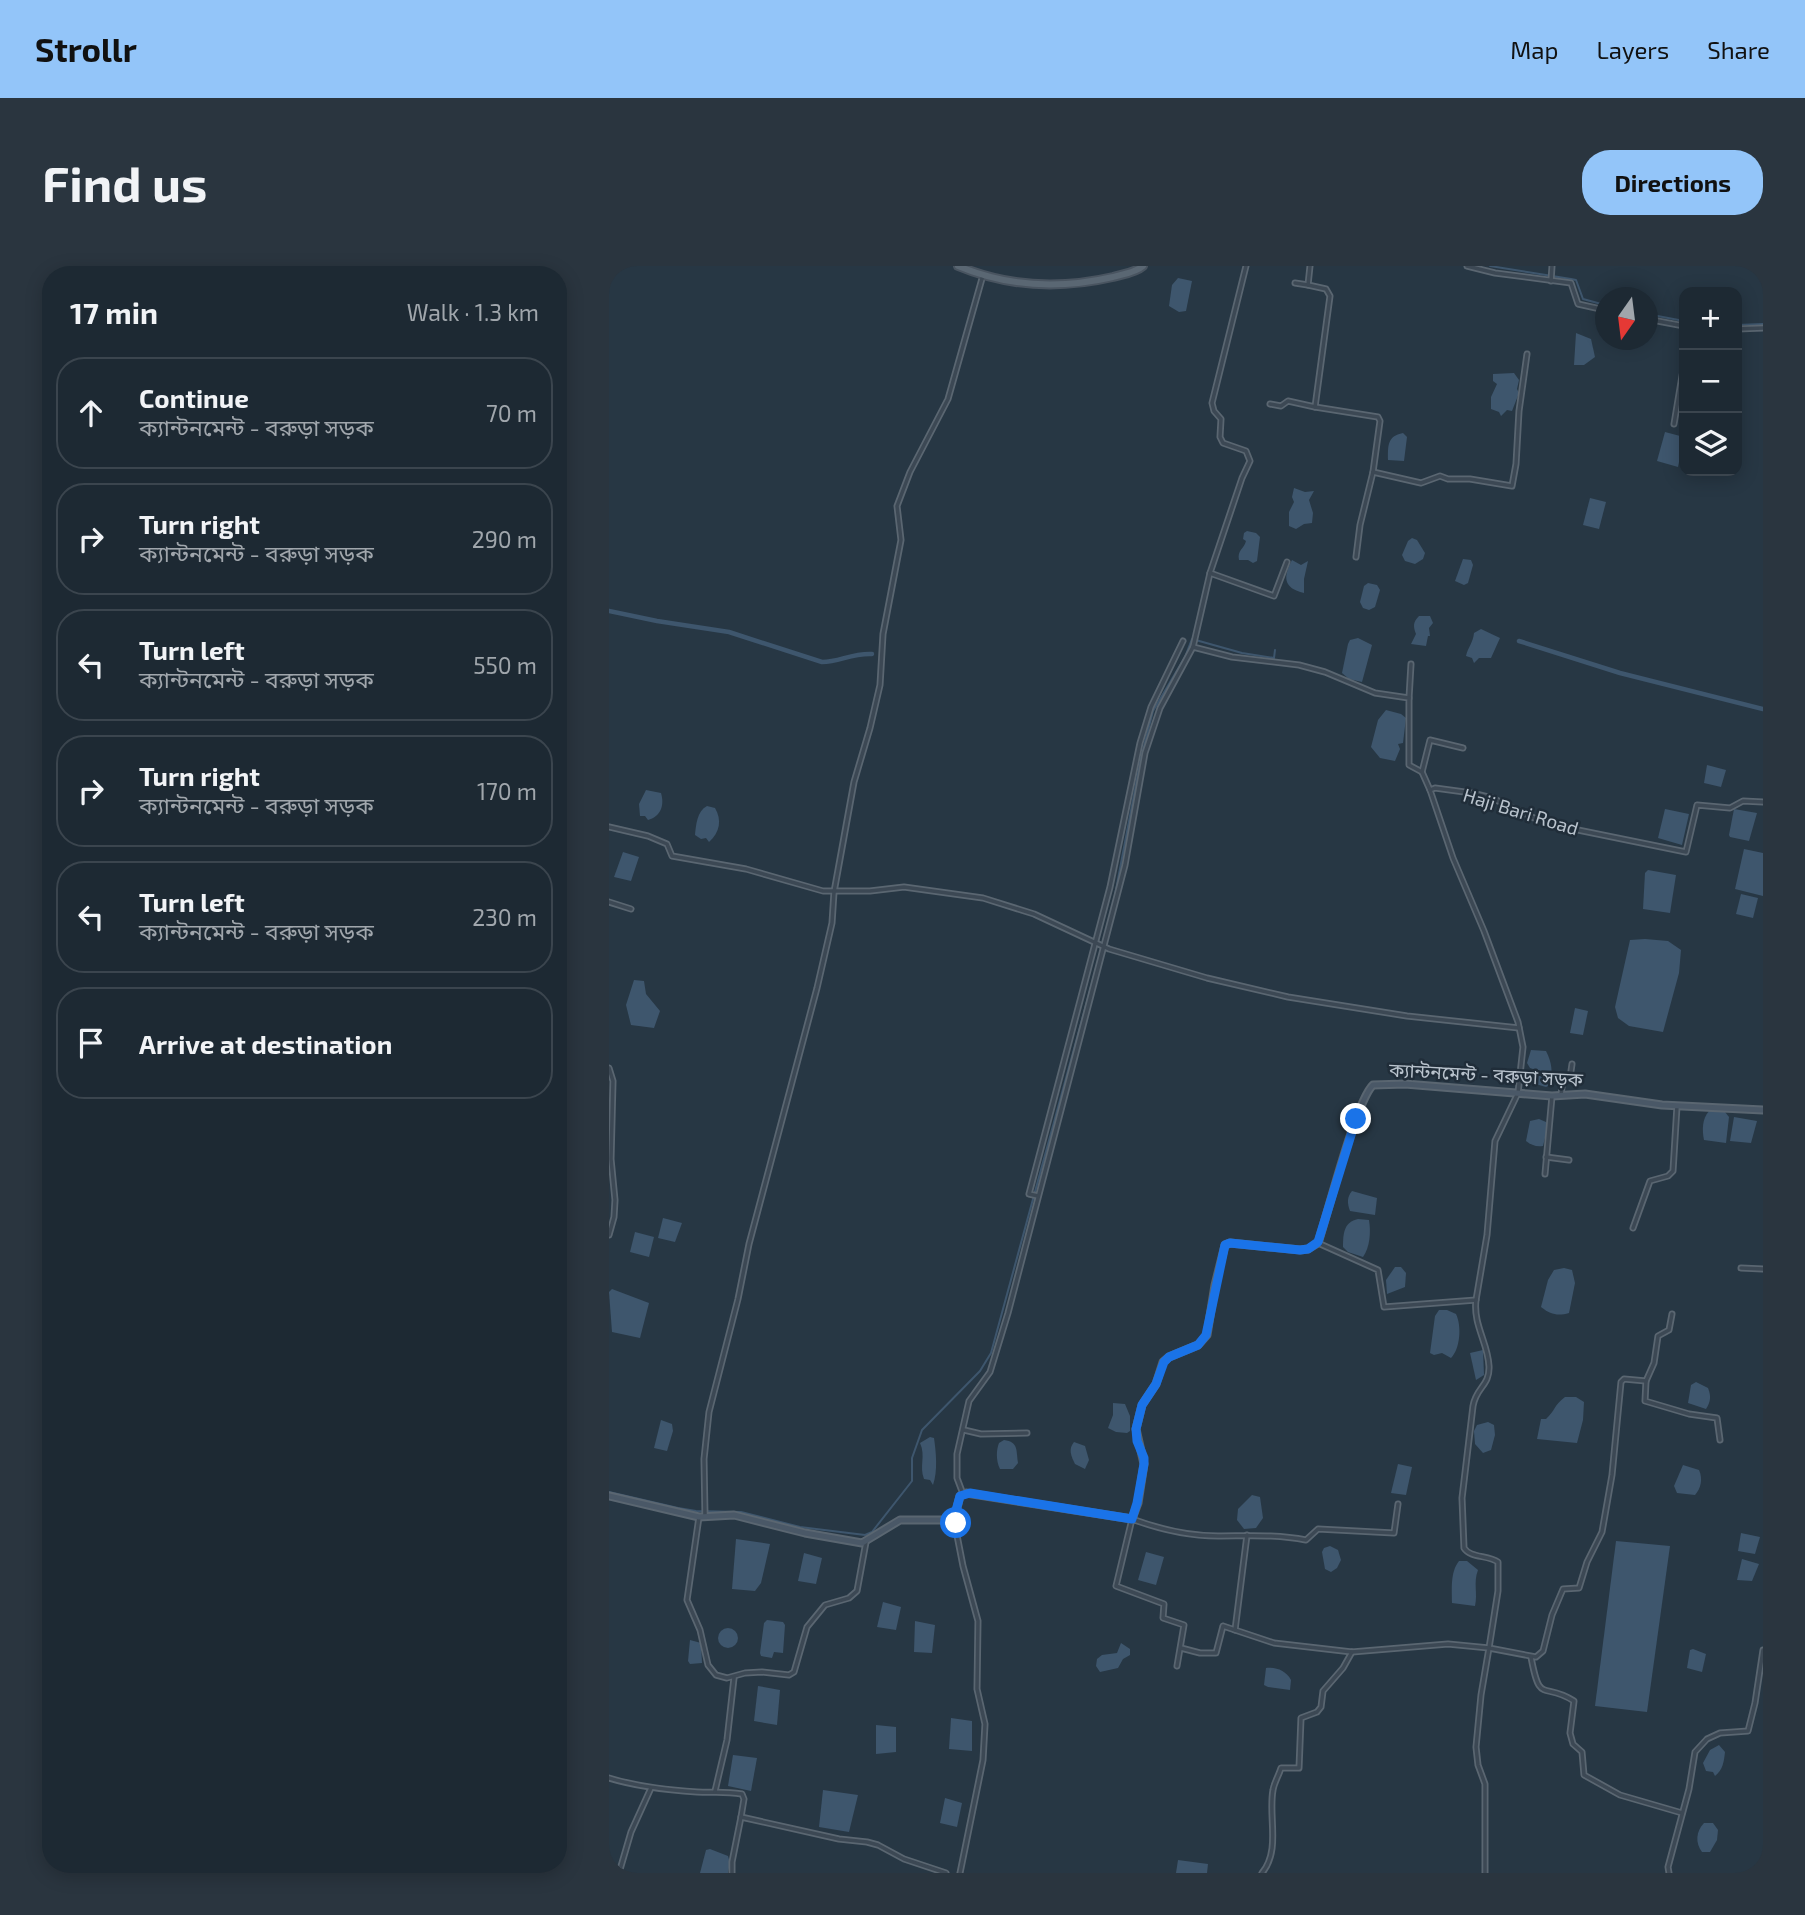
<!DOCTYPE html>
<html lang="en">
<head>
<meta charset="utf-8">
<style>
  body { margin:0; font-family:"Exo 2","Noto Sans Bengali",sans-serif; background:#2a353f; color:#f1f3f6 }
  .controls { position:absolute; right:21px; top:21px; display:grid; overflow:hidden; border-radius:14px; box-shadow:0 4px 18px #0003 }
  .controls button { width:63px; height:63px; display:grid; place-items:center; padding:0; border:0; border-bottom:2px solid #3b454e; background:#1d2933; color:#f1f3f6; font:35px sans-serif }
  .compass { position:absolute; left:986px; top:21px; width:63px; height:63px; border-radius:50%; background:#1d2933; box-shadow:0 4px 18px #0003; rotate:194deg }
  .stop { position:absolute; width:21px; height:21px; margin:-16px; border:5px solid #1a73e8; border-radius:50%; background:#fff }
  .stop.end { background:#1a73e8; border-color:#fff; box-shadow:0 2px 7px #0008 }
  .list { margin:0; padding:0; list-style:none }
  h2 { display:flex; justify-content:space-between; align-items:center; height:91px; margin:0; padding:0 28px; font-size:30px }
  h2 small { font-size:23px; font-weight:400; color:#a0a6ac }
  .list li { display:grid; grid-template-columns:46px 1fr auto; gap:21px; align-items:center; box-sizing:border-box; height:112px; margin:0 14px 14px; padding:0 14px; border:2px solid #3b454e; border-radius:28px }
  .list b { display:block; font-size:26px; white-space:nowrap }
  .list p { margin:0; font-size:23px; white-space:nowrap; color:#a0a6ac }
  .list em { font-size:23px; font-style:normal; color:#a0a6ac }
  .icon { flex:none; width:38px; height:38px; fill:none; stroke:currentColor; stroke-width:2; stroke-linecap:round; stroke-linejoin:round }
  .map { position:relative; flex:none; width:1154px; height:1607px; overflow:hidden; border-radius:28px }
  header { display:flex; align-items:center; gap:42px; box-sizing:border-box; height:98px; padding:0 35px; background:#93c5f9; color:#111 }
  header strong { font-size:33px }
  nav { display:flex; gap:38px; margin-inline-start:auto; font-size:24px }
  .intro { display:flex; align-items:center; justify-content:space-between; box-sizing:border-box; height:168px; padding:0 42px }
  h1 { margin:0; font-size:49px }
  .button { padding:18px 32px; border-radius:28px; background:#93c5f9; color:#111; font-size:24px; font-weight:700 }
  main { display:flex; gap:42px; padding:0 42px }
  aside { flex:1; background:#1d2933; border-radius:28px; box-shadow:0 4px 18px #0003 }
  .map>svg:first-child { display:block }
</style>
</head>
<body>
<header>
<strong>Strollr</strong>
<nav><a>Map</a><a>Layers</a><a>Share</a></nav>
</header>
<div class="intro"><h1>Find us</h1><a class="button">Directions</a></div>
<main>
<aside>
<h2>17 min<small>Walk · 1.3 km</small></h2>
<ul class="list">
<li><svg class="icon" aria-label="ahead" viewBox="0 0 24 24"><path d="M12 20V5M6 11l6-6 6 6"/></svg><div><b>Continue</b><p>ক্যান্টনমেন্ট - বরুড়া সড়ক</p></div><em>70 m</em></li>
<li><svg class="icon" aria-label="right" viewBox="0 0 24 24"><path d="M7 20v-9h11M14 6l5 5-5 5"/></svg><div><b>Turn right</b><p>ক্যান্টনমেন্ট - বরুড়া সড়ক</p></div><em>290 m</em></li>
<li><svg class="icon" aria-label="left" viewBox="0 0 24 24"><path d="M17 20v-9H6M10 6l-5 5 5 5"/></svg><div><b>Turn left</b><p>ক্যান্টনমেন্ট - বরুড়া সড়ক</p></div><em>550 m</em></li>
<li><svg class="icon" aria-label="right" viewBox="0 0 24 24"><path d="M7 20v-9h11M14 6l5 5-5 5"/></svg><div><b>Turn right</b><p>ক্যান্টনমেন্ট - বরুড়া সড়ক</p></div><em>170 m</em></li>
<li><svg class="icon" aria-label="left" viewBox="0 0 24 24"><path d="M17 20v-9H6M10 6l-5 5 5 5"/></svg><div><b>Turn left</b><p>ক্যান্টনমেন্ট - বরুড়া সড়ক</p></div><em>230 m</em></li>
<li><svg class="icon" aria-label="arrive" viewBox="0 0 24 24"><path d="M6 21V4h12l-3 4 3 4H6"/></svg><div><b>Arrive at destination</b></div></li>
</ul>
</aside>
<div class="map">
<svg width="1154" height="1607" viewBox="0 0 1154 1607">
  <rect width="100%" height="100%" fill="#273744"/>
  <g fill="#3e566d">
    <path d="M569,12L583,15L577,45L570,46L560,40L563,19Z"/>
    <path d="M967,67L982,73L986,91L975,99H965Z"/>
    <path d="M905,107L910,114L908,123L910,127L903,145L898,144L892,150L890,146L882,143V131L888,118L884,115V108Z"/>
    <path d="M1056,166L1075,171L1069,201L1048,195Z"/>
    <path d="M794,167L798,171L795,195L779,194C779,180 778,170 794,167Z"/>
    <path d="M685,222L696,226L705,225L700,234L704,247L703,257L695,258L687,263L680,260V246L685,236L683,231Z"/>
    <path d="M981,232L997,236L990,263L974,259Z"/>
    <path d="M638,265L647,267L651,271L648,295L644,297L639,294H630C628,284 635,283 637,275L634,273L635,267Z"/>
    <path d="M803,272L808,274L816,287L814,293L806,298L796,295L793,289L799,275Z"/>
    <path d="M854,293L862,294L864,299L859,317L855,319L846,315Z"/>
    <path d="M683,294L692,299L699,295L695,313V327C674,322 674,311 683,294Z"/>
    <path d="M759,317L768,319L771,324L766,341L760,344L754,342L751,336L755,320Z"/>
    <path d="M810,350H821L824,357L820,362L821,370H819L817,380L802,378L807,368C804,360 804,356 810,350Z"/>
    <path d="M872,363L891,372L882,392H870L865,397L863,392L857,390C859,381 864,377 865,367Z"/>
    <path d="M749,372L763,379L753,416L740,413L733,407L739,378L741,374Z"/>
    <path d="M777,444L792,448L797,452L794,477L789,478L791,483L786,495L771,492L762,481L769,454Z"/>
    <path d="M1098,499L1117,504L1112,521L1095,517Z"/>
    <path d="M37,524L52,527C56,540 51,551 39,554L36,550H31L30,538Z"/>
    <path d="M98,540L106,542C113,554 111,566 100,576L97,572L92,573L86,569C87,559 88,545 98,540Z"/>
    <path d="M1056,543L1080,548L1073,579L1049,572Z"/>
    <path d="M1125,543L1148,547L1140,575L1121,571L1120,569Z"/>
    <path d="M1135,583L1154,587V630L1126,623Z"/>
    <path d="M14,586L30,591L22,615L5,611Z"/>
    <path d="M1039,604L1067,609L1061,647L1034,643L1036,607Z"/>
    <path d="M1132,628L1149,632L1144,652L1127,648Z"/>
    <path d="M1036,673L1059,675L1072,684L1070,707L1054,766L1020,760L1009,752L1006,741L1021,674Z"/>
    <path d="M25,714L35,715L37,728L51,745L45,762L22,759L17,739Z"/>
    <path d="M966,742L979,745L974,769L961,767Z"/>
    <path d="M922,784L937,785C943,797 944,806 941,819L937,821L923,817L921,811L926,809L927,804L921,802L918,797Z"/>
    <path d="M1106,844L1116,846L1120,851L1117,877L1095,874C1093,864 1093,853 1100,845Z"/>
    <path d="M1125,851L1148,855L1142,877L1121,875Z"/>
    <path d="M930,853L937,856L939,860L934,880C927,881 922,879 917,875L921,855Z"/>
    <path d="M743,925L768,932L766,949L741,945C738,937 738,931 743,925Z"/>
    <path d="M54,952L73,957L66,976L49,972Z"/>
    <path d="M749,953L760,954C762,966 761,981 754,991L739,986L734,981C734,967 735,956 749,953Z"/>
    <path d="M26,966L45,971L40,991L21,986Z"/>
    <path d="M786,1001H792L797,1007L796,1021L778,1028L777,1014Z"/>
    <path d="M955,1002L963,1004L966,1017L960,1047C949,1050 942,1049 932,1041L939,1014L945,1004Z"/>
    <path d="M3,1023L40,1037L31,1072L3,1066L0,1026Z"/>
    <path d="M830,1044H838L847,1048C853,1061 851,1083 842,1092L833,1087L825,1089L821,1087L826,1050Z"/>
    <path d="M874,1084L875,1109L867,1114L861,1087Z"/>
    <path d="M1087,1116L1099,1122C1102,1130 1102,1135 1097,1143L1079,1137L1082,1119Z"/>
    <path d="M956,1131H967L975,1136L974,1154L968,1177L928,1173L932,1153H937C946,1145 945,1139 956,1131Z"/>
    <path d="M504,1137L516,1138L521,1150V1165L518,1167L507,1166L499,1162L504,1149Z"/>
    <path d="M52,1154L63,1158L64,1165L58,1185L45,1182Z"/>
    <path d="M879,1156L885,1159L886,1169L882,1184L874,1187L866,1178L865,1165L868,1159Z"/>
    <path d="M321,1171L325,1172C327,1186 329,1205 324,1219L321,1214L315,1213C310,1200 317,1190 311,1177Z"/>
    <path d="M395,1174C410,1176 407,1185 409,1197L404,1203H391C387,1195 387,1185 390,1177Z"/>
    <path d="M465,1176L476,1180L480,1194L476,1203L466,1198C462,1190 459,1183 465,1176Z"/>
    <path d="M789,1198L803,1201L797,1229L782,1227Z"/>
    <path d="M1074,1199L1090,1204C1094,1213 1092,1222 1086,1229L1068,1227L1065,1220Z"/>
    <path d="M643,1229L651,1231L654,1252L647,1262L635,1263L628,1254L629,1243Z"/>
    <path d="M1132,1267L1151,1271L1146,1288L1129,1285Z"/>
    <path d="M127,1273L161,1278L152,1317L146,1325L123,1323Z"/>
    <path d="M1007,1275L1061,1280L1038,1446L986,1440Z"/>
    <path d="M721,1280L729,1284L732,1294L728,1302L722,1306L716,1303L713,1286L715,1282Z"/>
    <path d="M537,1286L555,1291L547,1319L529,1314Z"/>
    <path d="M195,1287L213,1292L207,1318L189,1315Z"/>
    <path d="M1133,1293L1150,1298L1143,1315L1128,1314Z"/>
    <path d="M850,1295H858L869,1304C864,1317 869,1327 866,1340L843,1337C843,1324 841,1306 850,1295Z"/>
    <path d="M274,1336L292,1341L287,1364L268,1361Z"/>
    <path d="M158,1354L174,1356L176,1359L174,1387L165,1386L163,1392L152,1390L151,1387L155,1357Z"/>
    <path d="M306,1355L326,1359L323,1387L305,1386Z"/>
    <circle cx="119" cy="1372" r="10"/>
    <path d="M81,1374L92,1377L93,1397L81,1398L79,1395Z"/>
    <path d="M512,1377L521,1383V1389L514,1393L509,1402L491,1406L487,1400L488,1393L493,1389L508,1387Z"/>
    <path d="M1084,1383L1097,1388L1093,1406L1078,1402L1081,1384Z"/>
    <path d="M657,1402C668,1401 677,1405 682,1414L681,1424L659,1421L655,1419Z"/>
    <path d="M149,1420L171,1424L168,1459L145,1455Z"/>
    <path d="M342,1452L363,1455V1485L340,1483Z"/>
    <path d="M267,1459L287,1461V1486L267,1488Z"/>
    <path d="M1110,1479L1116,1486C1115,1495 1114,1504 1106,1510L1104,1506L1097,1505L1094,1497L1101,1484Z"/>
    <path d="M124,1489L148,1492L142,1525L119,1520Z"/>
    <path d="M214,1524L249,1529L240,1566L210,1561Z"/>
    <path d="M336,1532L353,1537L348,1561L331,1557Z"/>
    <path d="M1095,1557H1104L1109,1564L1108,1574L1101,1586H1093C1086,1577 1087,1565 1095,1557Z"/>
    <path d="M101,1583L119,1590L121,1597L119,1607H91L97,1584Z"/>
    <path d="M569,1594L599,1598L598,1607H567Z"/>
  </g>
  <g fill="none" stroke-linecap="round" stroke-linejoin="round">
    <g stroke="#3e566d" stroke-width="2">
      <path d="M881,0L962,13L967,14L974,33L996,39"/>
      <path d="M1038,48L1075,55"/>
      <path d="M1128,59L1154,58"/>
      <path d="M506,629L532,492L544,445L576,391L583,373L633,387L665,392L666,384"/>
      <path d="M0,1226L69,1242L87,1245L132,1246L191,1261L256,1269L263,1266L303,1215V1192L313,1164L371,1105L382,1087L501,651"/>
    </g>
    <g stroke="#3e566d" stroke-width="4.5">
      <path d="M0,345L48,355L120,366L213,396C231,396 242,387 263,388"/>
      <path d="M910,375L1011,407L1154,443"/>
    </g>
    <defs>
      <g id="street">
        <path d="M858,0L886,7L962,17L969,38L996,44"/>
        <path d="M942,15L943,0"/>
        <path d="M686,17L699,19"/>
        <path d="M1038,53L1075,60"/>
        <path d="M1128,63L1154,62"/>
        <path d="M661,138L672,140L679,135L706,141L721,30L717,23L699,19L701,0"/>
        <path d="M706,141L769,151L771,155L764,206L751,259L747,291"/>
        <path d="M1065,158L1075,98"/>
        <path d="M764,206L812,217L831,210L839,213H861L903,220L907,198L910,145L918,88"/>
        <path d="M601,307L665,330L678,296"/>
        <path d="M584,381L601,307L633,212L641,195L637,185L614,177L611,171L612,153L605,145L603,137L637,0"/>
        <path d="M800,432L802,398"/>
        <path d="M813,506L821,474L854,482"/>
        <path d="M0,561L39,570L58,578L63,590L137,603L214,625H261L295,621L374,632L425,648L500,683L598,712L679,731L798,750L910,762"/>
        <path d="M0,636L22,643"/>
        <path d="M0,802L4,815L2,893L6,934L5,951L0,969"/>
        <path d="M952,829L954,813L961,812L963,798"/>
        <path d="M937,891L960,894"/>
        <path d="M936,908L943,830"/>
        <path d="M429,930L420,928L501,621L531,477L542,441L574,375"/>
        <path d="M1024,962L1041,915L1059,910L1064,905L1068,840"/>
        <path d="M709,977L769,1004L775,1041L867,1034L878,969L886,875L909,827L914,781L909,756L875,665L844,592L821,524L826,522L863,527L883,532L925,552L964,563L1077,586L1088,539L1121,542L1134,535L1154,536"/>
        <path d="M1132,1002L1154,1003"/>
        <path d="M867,1034C864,1059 879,1077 880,1100C881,1120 867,1121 864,1140L853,1232L855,1282C861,1292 879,1289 889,1296V1325L880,1382L927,1391L934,1385L943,1349L954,1323L970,1322L978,1296L993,1266L1003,1209L1012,1116L1015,1113L1037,1115"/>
        <path d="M1063,1048L1060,1064L1049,1070L1045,1097L1037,1115L1036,1135L1080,1148L1108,1152L1111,1174"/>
        <path d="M355,1164L372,1168L418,1167"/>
        <path d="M354,1228L348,1212V1188L360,1135L381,1106L399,1047L516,599L536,487L551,442L584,381L623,391L690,399L716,406L766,427L800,432V499L813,506L821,524"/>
        <path d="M96,1250L95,1193L100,1146L129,1033L140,978L208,722L223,657L225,626L245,516L261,462L271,419L274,368L292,274L288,240L301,206L339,133L374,9"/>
        <path d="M90,1251L78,1334L91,1364L99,1399L107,1409L118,1412L136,1407L153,1406L180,1409L185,1406L198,1361L216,1339L240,1332L248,1325L257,1276"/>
        <path d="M345,1254L354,1300L369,1355L368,1423L376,1458L374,1494L351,1607"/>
        <path d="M626,1364L638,1269"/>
        <path d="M572,1382L591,1387H607L614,1360L665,1377L743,1386L839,1378L880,1382L872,1429L867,1481L869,1499L876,1518V1607"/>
        <path d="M922,1391C931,1440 934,1415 965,1435L961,1467L964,1478L973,1486L975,1509L1011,1529L1073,1547"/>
        <path d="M568,1400L575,1359L554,1352L555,1338L507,1320L523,1253C550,1263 580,1270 609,1270C639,1270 667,1268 697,1274L709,1263L785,1267L789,1238"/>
        <path d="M0,1512C29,1521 58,1524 88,1526C105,1527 114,1525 133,1528L135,1533L132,1551L230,1573L258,1576L269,1579L295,1593L337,1607"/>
        <path d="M106,1525L118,1474L125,1412"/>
        <path d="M10,1607L22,1566L42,1522"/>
        <path d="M123,1607V1596L132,1551"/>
        <path d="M653,1607C672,1584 659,1551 664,1524C665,1517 670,1509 672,1502H690L692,1452L708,1446L712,1441L714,1425L734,1402L743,1386"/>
        <path d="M1060,1607L1059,1601L1080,1523L1086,1486L1098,1473L1111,1467L1139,1465L1146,1437L1154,1384"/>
      </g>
      <path id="secondary" d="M0,1230L90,1251L125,1249L196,1267L253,1277L291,1254H345L351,1230L357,1227L523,1253L529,1237L535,1198L527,1163L533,1139L547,1118L554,1096L560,1091L589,1079L598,1069L606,1019L616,979L621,977L691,984L699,983L709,977C719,947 747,835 764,819L796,818L943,830L976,828L1053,839L1154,844"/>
      <path id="primary" d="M349,0C399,21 452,23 504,11C514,8 526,7 534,0"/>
    </defs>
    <use href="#street" stroke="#5a6671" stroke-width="7"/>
    <use href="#secondary" stroke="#5a6671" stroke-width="9"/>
    <use href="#primary" stroke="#495460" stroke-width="10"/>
    <use href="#street" stroke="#3c4854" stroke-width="3.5"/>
    <use href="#secondary" stroke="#4a5867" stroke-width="5"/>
    <use href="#primary" stroke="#5a6773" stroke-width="6"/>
  </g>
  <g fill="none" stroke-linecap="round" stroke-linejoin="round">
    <path stroke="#1a73e8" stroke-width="9" d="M347,1257L346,1248L351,1230L361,1227L523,1253L528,1237L535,1198V1192L528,1175L527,1163L533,1139L547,1118L555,1096L560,1091L589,1079L597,1069L616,979L621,977L691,984L699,983L709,976L747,853"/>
  </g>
  <g text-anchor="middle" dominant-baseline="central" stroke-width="5" stroke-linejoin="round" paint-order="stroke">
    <g font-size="19" fill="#b9c3cd" stroke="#202d39">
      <text transform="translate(912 545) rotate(17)">Haji Bari Road</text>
      <text transform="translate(877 808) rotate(3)">ক্যান্টনমেন্ট - বরুড়া সড়ক</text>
    </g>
  </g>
</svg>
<div class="controls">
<button>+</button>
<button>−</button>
<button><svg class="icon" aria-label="layers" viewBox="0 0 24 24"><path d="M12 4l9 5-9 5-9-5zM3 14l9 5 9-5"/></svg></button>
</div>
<svg class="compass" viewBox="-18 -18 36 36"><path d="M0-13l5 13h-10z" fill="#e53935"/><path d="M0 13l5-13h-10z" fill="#a0a6ac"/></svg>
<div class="stop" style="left:347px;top:1257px"></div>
<div class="stop end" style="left:747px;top:853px"></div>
</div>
</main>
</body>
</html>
